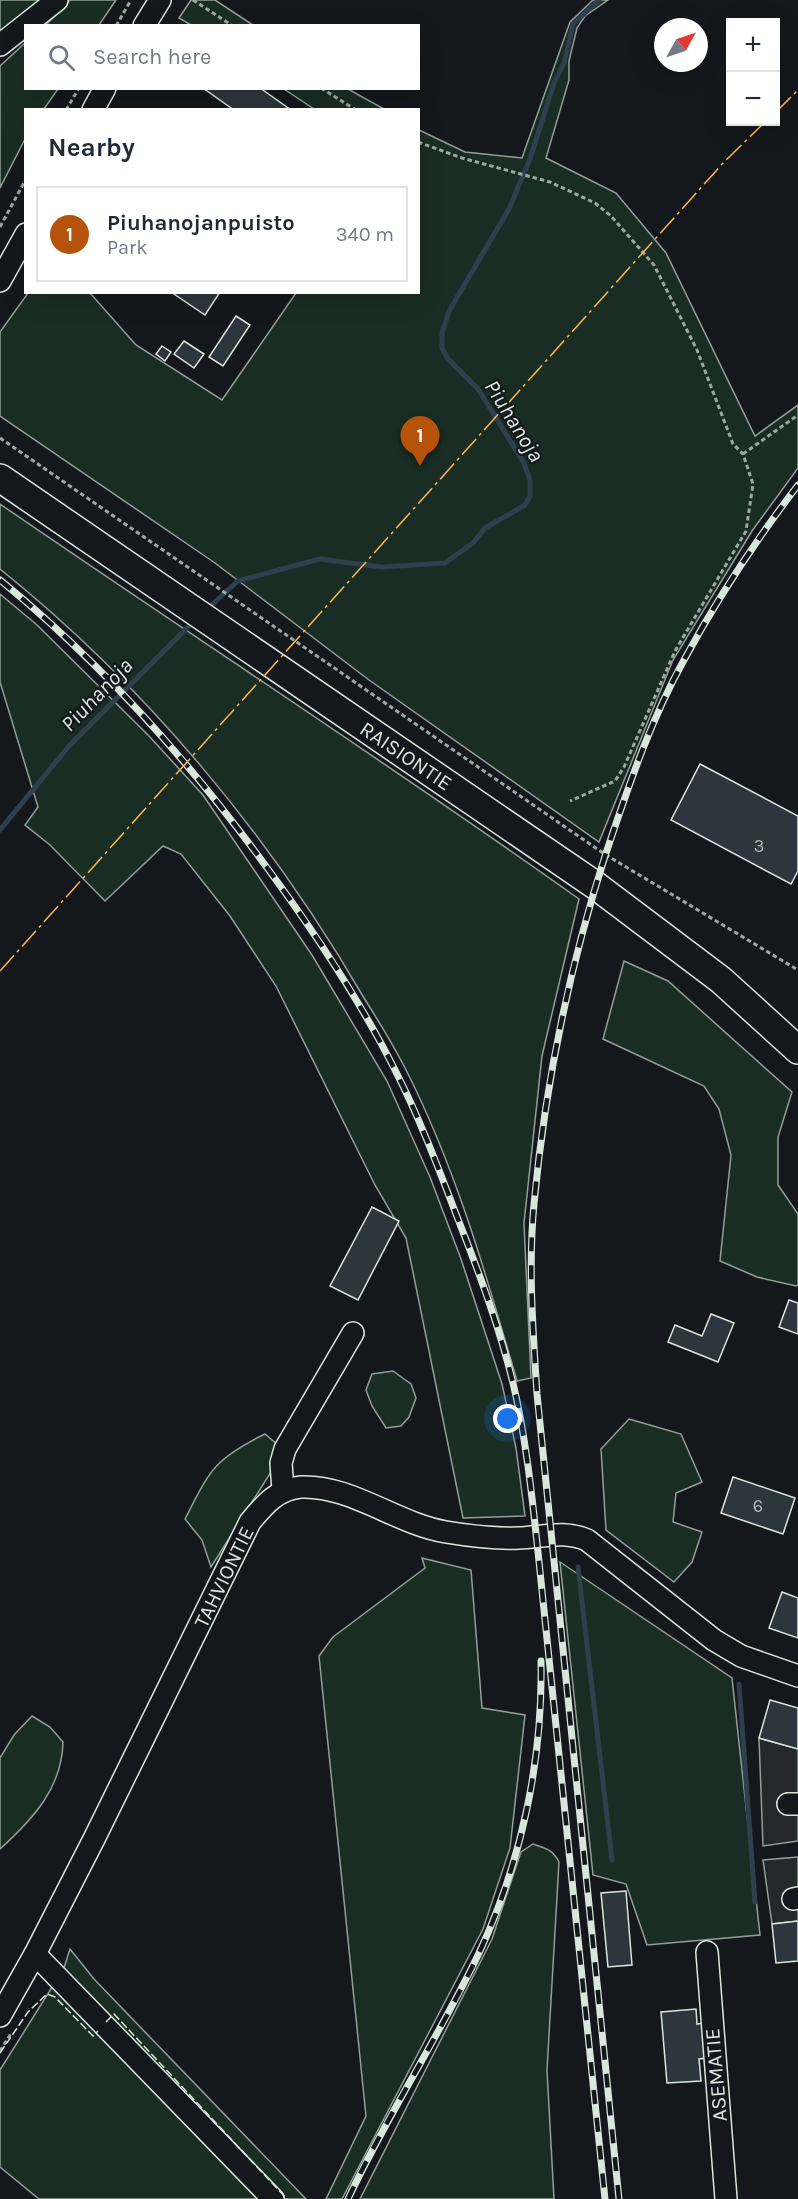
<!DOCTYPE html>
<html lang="en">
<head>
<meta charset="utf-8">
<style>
  body { margin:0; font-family:Karla,sans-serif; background:#f6f6f7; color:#1f2937 }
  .controls { position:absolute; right:18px; top:18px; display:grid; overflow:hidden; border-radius:0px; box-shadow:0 6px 24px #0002 }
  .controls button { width:54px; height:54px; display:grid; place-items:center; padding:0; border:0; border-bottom:2px solid #e0e1e3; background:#fff; color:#1f2937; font:30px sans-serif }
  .compass { position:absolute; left:654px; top:18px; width:54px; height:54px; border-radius:50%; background:#fff; box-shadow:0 6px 24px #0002; rotate:50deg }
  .you { position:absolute; left:508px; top:1419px; width:21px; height:21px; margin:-15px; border:4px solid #fff; border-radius:50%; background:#1a73e8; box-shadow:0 0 0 9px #1a73e833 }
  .badge { display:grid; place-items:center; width:39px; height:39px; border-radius:50%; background:#b45309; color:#fff; font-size:20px; font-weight:700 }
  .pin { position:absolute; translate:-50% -50px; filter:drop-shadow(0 2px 3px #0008) }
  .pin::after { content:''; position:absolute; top:32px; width:21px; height:18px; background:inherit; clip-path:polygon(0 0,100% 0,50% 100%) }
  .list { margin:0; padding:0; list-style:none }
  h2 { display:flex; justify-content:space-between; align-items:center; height:78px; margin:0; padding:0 24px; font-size:26px }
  h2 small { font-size:20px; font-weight:400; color:#747a83 }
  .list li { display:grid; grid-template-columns:39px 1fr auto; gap:18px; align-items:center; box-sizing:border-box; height:96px; margin:0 12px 12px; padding:0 12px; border:2px solid #e0e1e3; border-radius:0px }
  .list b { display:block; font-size:22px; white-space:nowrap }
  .list p { margin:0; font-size:20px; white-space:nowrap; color:#747a83 }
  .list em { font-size:20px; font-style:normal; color:#747a83 }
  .icon { flex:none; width:33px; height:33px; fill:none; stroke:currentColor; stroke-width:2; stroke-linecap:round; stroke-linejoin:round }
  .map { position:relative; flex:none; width:798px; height:2199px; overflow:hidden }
  .search { position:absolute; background:#fff; box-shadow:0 6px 24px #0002; left:24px; top:24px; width:396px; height:66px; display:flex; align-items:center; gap:15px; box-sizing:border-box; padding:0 21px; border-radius:0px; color:#747a83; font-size:22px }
  .panel { position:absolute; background:#fff; box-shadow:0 6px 24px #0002; left:24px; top:108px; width:396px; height:186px; border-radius:0px }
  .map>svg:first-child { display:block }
</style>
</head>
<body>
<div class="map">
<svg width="798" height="2199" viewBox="0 0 798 2199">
  <rect width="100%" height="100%" fill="#14181c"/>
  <g fill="#1a2d24" stroke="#939e99" stroke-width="1.5">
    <path d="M0,0H47L0,38Z"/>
    <path d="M70,0H116L99,25L45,26Z"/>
    <path d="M191,0H215L253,25H191L179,18Z"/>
    <path d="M593,0H608L585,16L577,28L569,61V80L546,158L616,193L666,253L755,436L798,405V468L752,531L673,660L599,842L369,680L215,563L0,416V332L28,293H90L136,345L222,400L296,293L418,292L419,130L465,152L522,158L570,22Z"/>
    <path d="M25,43L26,88L58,89L44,109L26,110L25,139L0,188V66Z"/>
    <path d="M284,89H348L384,109H314Z"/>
    <path d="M0,504C192,636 388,763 579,899L542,1056L524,1223L531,1378L517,1381C486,1274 455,1165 404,1066C392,1043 378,1020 364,998C270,836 146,686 0,569Z"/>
    <path d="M0,594L37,625L149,736L203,795L312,955L387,1081L430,1177L461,1259L502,1384L516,1448L525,1516L463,1518L406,1238L375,1185L276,986L230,916L181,854L163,846L105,901L50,845L25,825L38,807L0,682Z"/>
    <path d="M624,961L668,981L792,1092L778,1137V1185L798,1214V1285L796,1286L757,1277L720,1261L731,1155L719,1109L704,1086L603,1039Z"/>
    <path d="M393,1371L411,1384L416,1398L409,1417L401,1426L386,1428L372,1406L366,1390L372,1374Z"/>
    <path d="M629,1419L681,1434L702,1482L676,1493L673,1522L702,1532L692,1562L674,1582L606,1530L601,1449Z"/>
    <path d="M265,1434L278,1445L271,1472L211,1567L202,1540L185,1519C210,1470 214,1459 265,1434Z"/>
    <path d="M422,1558L471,1570L482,1708L525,1715L510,1848L483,1929L342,2199H326L366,2116L319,1656L333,1637L425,1568Z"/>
    <path d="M560,1562L732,1678L760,1935L647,1945L626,1884L593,1875Z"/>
    <path d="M32,1716L50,1727L63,1742C62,1788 33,1819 0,1849V1758L14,1735Z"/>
    <path d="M533,1844C546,1848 553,1850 559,1862L547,2070L554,2199H360L492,1939L521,1852Z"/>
    <path d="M70,1949L94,1979L306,2199H278L63,1971Z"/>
    <path d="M54,1984L263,2199H39L0,2167V2070Z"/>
  </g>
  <g fill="#24282b" stroke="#939e99" stroke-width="1.5">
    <path d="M759,1738L798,1749V1841L763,1846Z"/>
    <path d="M798,1857V1921L772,1924L763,1860Z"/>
  </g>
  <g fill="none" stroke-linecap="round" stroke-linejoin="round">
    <g stroke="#2f3f4d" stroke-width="5">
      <path d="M206,610L238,581L320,559L382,567L445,563L473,543L485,528L525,505L530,496V480L524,463L478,389L448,359L442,348V333L449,311L509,209L530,159L554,83L564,63L573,24L599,0"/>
      <path d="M0,830L69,746L195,620"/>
      <path d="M578,1567L612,1860"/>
      <path d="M739,1684L755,1902"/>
    </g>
  </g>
  <g fill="#2c363c" stroke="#d8e6dc" stroke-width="1.5">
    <path d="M203,88H260L291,110H234Z"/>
    <path d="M171,292H220L205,315Z"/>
    <path d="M236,316L250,325L223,366L209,357Z"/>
    <path d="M184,341L204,354L194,368L174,354Z"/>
    <path d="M162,346L171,352L165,361L156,354Z"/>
    <path d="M700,764L798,816V871L791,884L671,820Z"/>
    <path d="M372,1207L399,1221L358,1300L330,1286Z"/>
    <path d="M789,1300L798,1303V1334L779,1327Z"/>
    <path d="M711,1314L734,1323L718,1362L668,1342L675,1325L702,1336Z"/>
    <path d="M733,1477L795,1498L783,1534L721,1513Z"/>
    <path d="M782,1592L798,1598V1638L769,1628Z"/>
    <path d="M770,1700L798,1708V1749L759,1738Z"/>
    <path d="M626,1891L632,1965L608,1967L601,1893Z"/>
    <path d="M798,1921V1961L776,1963L772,1924Z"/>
    <path d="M696,2009L697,2024L703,2023L706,2058L699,2059L701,2081L667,2083L661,2012Z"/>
  </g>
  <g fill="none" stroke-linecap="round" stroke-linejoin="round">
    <defs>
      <g id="minor">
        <path d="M144,26L160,0"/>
        <path d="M0,45L57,0"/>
        <path d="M93,110L105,88"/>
        <path d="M0,281L26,234"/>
        <path d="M283,1490L281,1463L285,1449L353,1333"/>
        <path d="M788,1804H798"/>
        <path d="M793,1899L798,1898"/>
        <path d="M707,1952L726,2199"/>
        <path d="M35,1954L273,2199"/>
        <path d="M0,2016L35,1954L94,1839L250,1522C264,1505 277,1489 301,1487C351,1485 397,1524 446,1532C470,1536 494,1539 519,1538C543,1537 564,1530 587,1540L714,1640L741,1656L798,1676"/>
      </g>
      <path id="major" d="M0,478L595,885L721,980L798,1050"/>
    </defs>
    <use href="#minor" stroke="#d8e6dc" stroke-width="24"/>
    <use href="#major" stroke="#d8e6dc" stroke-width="30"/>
    <g stroke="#9da8a2" stroke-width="3" stroke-dasharray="4.5 3" stroke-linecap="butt">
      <path d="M193,0L233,26"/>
      <path d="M116,26L131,0"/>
      <path d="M321,88L356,110"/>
      <path d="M66,110L79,88"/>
      <path d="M418,142L462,158L550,182L595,203L611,216L654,265L697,350L733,444L743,454L753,484L746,531L675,651L624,767L615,781L570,801"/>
      <path d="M0,227L26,179"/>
      <path d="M0,438L606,855L798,970"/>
      <path d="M743,454L798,415"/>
      <path d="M0,2051L12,2032"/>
    </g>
    <use href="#minor" stroke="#14181c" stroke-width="21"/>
    <use href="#major" stroke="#14181c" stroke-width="27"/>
    <defs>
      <g id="rail">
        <path d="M0,580C103,664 190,762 268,869C315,933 360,1000 396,1072C419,1117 438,1167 456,1214C478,1270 499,1325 513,1383C526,1438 532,1496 538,1552L605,2199"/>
        <path d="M348,2199C387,2115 439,2037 479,1953C521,1863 543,1761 541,1661"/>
        <path d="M619,2199L537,1394C533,1331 528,1267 534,1204C545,1085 569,968 606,853C628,788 650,721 684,660C717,599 756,540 798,485"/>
      </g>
    </defs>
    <use href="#rail" stroke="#d8e6dc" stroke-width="7"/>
    <use href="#rail" stroke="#14181c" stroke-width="4.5" stroke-dasharray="14" stroke-linecap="butt"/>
    <g stroke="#d8e6dc" stroke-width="1.5" stroke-dasharray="8 3" stroke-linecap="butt">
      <path d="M106,2022L114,2014L287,2199"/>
      <path d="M0,2053L28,2012L47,1994L55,1997L93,2036L98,2031"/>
    </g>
    <g stroke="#ffb74d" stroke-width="1.5" stroke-dasharray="21 4.5 3 4.5" stroke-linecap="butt">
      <path d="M776,112L798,90"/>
      <path d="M0,971L724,162L765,122"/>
    </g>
  </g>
  <g text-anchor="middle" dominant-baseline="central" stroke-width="4.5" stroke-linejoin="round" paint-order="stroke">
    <g font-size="18" fill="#adbab4">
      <text x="759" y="846">3</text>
      <text x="758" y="1506">6</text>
    </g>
    <g font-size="21" fill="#d8e6dc" stroke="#14181c">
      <text transform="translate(406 756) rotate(34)">RAISIONTIE</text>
      <text transform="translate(224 1577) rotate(-64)">TAHVIONTIE</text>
      <text transform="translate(716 2075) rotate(-95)">ASEMATIE</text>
    </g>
    <g font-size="22" font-style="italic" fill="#d8e6dc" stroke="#14181c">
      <text transform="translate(514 421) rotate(58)">Piuhanoja</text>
      <text transform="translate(97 695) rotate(-46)">Piuhanoja</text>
    </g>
  </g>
</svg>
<div class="controls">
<button>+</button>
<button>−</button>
</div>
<svg class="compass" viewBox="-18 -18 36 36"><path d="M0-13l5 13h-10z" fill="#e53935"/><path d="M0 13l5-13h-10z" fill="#747a83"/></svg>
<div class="you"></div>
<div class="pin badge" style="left:420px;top:466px">1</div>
<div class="search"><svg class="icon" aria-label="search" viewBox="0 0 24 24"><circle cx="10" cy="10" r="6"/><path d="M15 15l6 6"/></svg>Search here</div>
<section class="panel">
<h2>Nearby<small></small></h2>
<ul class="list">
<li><span class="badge">1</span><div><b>Piuhanojanpuisto</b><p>Park</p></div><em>340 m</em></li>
</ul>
</section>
</div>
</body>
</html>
